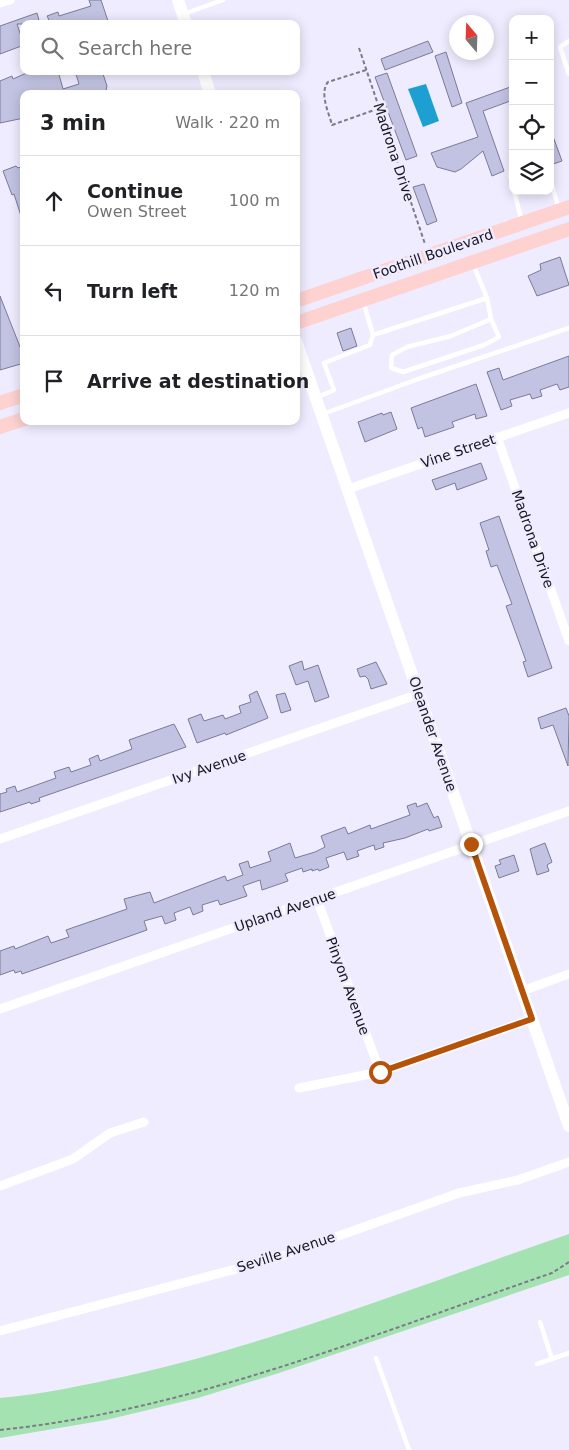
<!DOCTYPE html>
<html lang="en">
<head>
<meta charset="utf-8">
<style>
  body { margin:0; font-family:"DejaVu Sans",sans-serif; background:#f2f2f2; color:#202124 }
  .controls { position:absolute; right:15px; top:15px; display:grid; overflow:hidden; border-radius:10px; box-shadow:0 2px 12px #0003 }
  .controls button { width:45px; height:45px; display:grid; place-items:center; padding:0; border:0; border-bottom:1px solid #e0e0e0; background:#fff; color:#202124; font:25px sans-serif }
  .compass { position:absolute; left:449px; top:15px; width:45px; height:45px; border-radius:50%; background:#fff; box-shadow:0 2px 12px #0003; rotate:341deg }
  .stop { position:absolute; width:15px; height:15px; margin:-11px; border:4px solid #b45309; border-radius:50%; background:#fff }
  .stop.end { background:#b45309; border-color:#fff; box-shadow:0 1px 5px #0008 }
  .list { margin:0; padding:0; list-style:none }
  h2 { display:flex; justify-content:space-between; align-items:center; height:65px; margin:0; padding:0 20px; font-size:21px }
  h2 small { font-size:16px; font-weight:400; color:#757577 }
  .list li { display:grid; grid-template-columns:32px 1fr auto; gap:15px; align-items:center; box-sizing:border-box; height:90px; padding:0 20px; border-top:1px solid #e0e0e0 }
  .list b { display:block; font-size:19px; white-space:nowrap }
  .list p { margin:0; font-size:16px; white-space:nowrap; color:#757577 }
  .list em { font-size:16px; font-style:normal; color:#757577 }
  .icon { flex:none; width:28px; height:28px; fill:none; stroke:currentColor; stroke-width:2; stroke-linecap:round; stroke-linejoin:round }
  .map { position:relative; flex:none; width:569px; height:1450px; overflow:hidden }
  .search { position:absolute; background:#fff; box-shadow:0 2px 12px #0003; left:20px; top:20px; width:280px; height:55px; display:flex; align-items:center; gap:12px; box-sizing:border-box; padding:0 18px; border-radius:10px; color:#757577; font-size:19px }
  .panel { position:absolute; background:#fff; box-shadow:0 2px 12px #0003; left:20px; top:90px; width:280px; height:335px; border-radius:10px }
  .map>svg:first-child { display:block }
</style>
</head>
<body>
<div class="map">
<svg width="569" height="1450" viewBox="0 0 569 1450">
  <rect width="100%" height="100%" fill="#f0ecff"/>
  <path fill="#a4e3b1" d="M569,1234V1275L279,1373L198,1398L106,1420L0,1438V1398C43,1394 85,1385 127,1376C278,1342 423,1284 569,1234Z"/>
  <path fill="#1da0d1" d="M426,84L439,121L423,127L408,89Z"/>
  <g fill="#c2c3e2" stroke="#7a7b97">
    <path d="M89,0H101L109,24H42L49,20L47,16L58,12L59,16L91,6Z"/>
    <path d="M37,13L40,24H17L24,45L0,54V26Z"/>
    <path d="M428,41L433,52L385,70L381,59Z"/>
    <path d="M446,52L462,103L452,107L435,56Z"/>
    <path d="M31,71H58L63,89L79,84L75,71H102L107,86L106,90L94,94H24V118L0,123V81L12,76L13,79Z"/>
    <path d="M387,73L417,156L406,160L375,77Z"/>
    <path d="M513,86V100L483,111L504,171L492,176L483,151L461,169L455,172L437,167L431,153L478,137L466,103Z"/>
    <path d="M551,131L562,161L550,165V132Z"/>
    <path d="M16,166L18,168L21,167L24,175V219H22L14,194L12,195L3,171Z"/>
    <path d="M424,184L437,221L427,225L413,187Z"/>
    <path d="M560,257L569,285L537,296L528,276L541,270L540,264Z"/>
    <path d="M0,296L24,357V363L0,370Z"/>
    <path d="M351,328L357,346L343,351L337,333Z"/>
    <path d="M569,356V387L560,390L557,384L540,390L542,396L532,399L530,394L510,400L512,406L501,410L487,372L499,368L503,380Z"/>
    <path d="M476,384L487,416L476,419L475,414L452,422L454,427L425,437L422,427L418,429L411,408Z"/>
    <path d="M391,412L397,429L365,442L358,422L382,413L383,415Z"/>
    <path d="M481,463L487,479L457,490L455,483L436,490L432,480Z"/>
    <path d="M499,516L552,668L528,677L523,662L526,661L506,606L512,604L497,565L491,567L486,551L489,550L480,523Z"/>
    <path d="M302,661L304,670L318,665L329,697L315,702L308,681L296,685L289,666Z"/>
    <path d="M376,662L387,684L371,689L368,679L365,676L360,677L357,669Z"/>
    <path d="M257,691L268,718L226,735L225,733L197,743L188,719L201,714L204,721L223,715L225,719L241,713L239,706L251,702L249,695Z"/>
    <path d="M285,693L291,710L281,713L276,695Z"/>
    <path d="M566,708L569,716L568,766L553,725L541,729L538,718Z"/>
    <path d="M174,724L186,747L39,798L40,801L31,804L30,802L0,812V794L7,792L6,789L15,786L17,792L56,778L54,772L69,767L71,772L91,765L89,759L98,755L100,761L132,749L129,740Z"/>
    <path d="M416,803L417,807L427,803L434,818L438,816L442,827L429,831L428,829L405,838L383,843L384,847L375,850L374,845L357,851L359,856L347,860L344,852L326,858L329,867L319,871L318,869L312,871V869L303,872L302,868L285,874L288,881L262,890L260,880L243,886L247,896L220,905L218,900L202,905L203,911L193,915L190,907L174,913L176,920L165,924L162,916L144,921L147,930L22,974L21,971L15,973L14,970L0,975V951L14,946L15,949L48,936L51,943L69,937L66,930L127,909L124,899L150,892L154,903L225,876L227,881L243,875L239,864L248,861L250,868L271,861L268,852L290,843L295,858L315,852L325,847L321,836L345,827L348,834L370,825L371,829L410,815L407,806Z"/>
    <path d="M545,843L552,862L547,865L549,871L537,875L530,849Z"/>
    <path d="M514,855L519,871L499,878L495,866L501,864L499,860Z"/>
  </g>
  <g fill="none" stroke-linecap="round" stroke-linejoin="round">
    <g stroke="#7d7a89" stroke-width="2" stroke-dasharray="4 2.5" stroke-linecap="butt">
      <path d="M359,48L425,244"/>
      <path d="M366,70L328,82C319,93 329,113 332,125L380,108"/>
      <path d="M0,1430C191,1410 371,1335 552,1273L569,1262"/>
    </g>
    <g stroke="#fff" stroke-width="4.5">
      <path d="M184,14L223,0"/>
      <path d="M569,41L560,47L569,74"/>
      <path d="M513,154L510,176L513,187"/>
      <path d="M550,179L559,209"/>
      <path d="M514,191L522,222"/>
      <path d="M487,298L491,319L499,337L484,345L403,372L391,368L392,355L407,347L451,336L491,319"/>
      <path d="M373,335L487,298L473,264"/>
      <path d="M318,397L334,390L324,363L370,345L373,335L363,301"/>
      <path d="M323,414L421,378L569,328"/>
      <path d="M540,1322L552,1359"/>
      <path d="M376,1358L409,1450"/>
      <path d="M537,1364L569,1353"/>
    </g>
    <g stroke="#fff" stroke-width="9">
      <path d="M0,3L10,0"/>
      <path d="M497,437L569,641"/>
      <path d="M348,489L569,413"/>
      <path d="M0,839L419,694"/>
      <path d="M317,899L380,1072"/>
      <path d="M522,991L569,974"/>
      <path d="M0,1009L569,811"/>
      <path d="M299,1088L380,1072L532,1019"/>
      <path d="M0,1186L73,1159L110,1133L144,1122"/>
      <path d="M0,1331L274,1259L459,1193L518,1180L569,1162"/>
    </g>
    <g stroke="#fff" stroke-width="12">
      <path d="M178,0L186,24"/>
      <path d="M203,71L210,94"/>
      <path d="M296,341L569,1126"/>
    </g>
    <g stroke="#fdd2d0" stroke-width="14">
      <path d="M296,301L569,207"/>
      <path d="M296,323L569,229"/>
      <path d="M0,403L24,395"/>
      <path d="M0,427L24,419"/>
    </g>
  </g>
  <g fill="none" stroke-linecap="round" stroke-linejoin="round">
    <path stroke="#b45309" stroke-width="6" d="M380,1072L532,1019L471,844"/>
  </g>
  <g text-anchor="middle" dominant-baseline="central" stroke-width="5" stroke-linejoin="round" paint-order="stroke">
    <g font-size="14" fill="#181520" stroke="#f0ecff">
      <text transform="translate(394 152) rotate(72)">Madrona Drive</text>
      <text transform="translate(433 254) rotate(-19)">Foothill Boulevard</text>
      <text transform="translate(458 451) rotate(-19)">Vine Street</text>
      <text transform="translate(533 539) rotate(71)">Madrona Drive</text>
      <text transform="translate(433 734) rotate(71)">Oleander Avenue</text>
      <text transform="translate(209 767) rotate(-19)">Ivy Avenue</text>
      <text transform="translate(285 910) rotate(-19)">Upland Avenue</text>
      <text transform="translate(348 986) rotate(70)">Pinyon Avenue</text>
      <text transform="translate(286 1252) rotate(-18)">Seville Avenue</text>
    </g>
  </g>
</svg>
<div class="controls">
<button>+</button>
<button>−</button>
<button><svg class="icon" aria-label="locate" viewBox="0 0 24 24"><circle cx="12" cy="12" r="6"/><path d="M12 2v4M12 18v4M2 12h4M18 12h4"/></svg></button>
<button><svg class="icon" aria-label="layers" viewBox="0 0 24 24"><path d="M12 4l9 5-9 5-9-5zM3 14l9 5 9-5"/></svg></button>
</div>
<svg class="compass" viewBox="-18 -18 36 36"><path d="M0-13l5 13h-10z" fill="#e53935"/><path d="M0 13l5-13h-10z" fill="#757577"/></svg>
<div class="stop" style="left:380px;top:1072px"></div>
<div class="stop end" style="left:471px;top:844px"></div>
<div class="search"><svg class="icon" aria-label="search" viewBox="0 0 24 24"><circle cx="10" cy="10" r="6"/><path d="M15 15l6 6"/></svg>Search here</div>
<section class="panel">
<h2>3 min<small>Walk · 220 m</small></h2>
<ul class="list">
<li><svg class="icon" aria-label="ahead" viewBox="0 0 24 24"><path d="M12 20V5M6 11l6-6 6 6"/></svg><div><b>Continue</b><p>Owen Street</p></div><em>100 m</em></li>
<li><svg class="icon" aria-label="left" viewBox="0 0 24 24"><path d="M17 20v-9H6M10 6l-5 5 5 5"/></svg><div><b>Turn left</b></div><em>120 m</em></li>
<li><svg class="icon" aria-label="arrive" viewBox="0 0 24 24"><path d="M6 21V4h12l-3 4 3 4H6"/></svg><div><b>Arrive at destination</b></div></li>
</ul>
</section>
</div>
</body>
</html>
